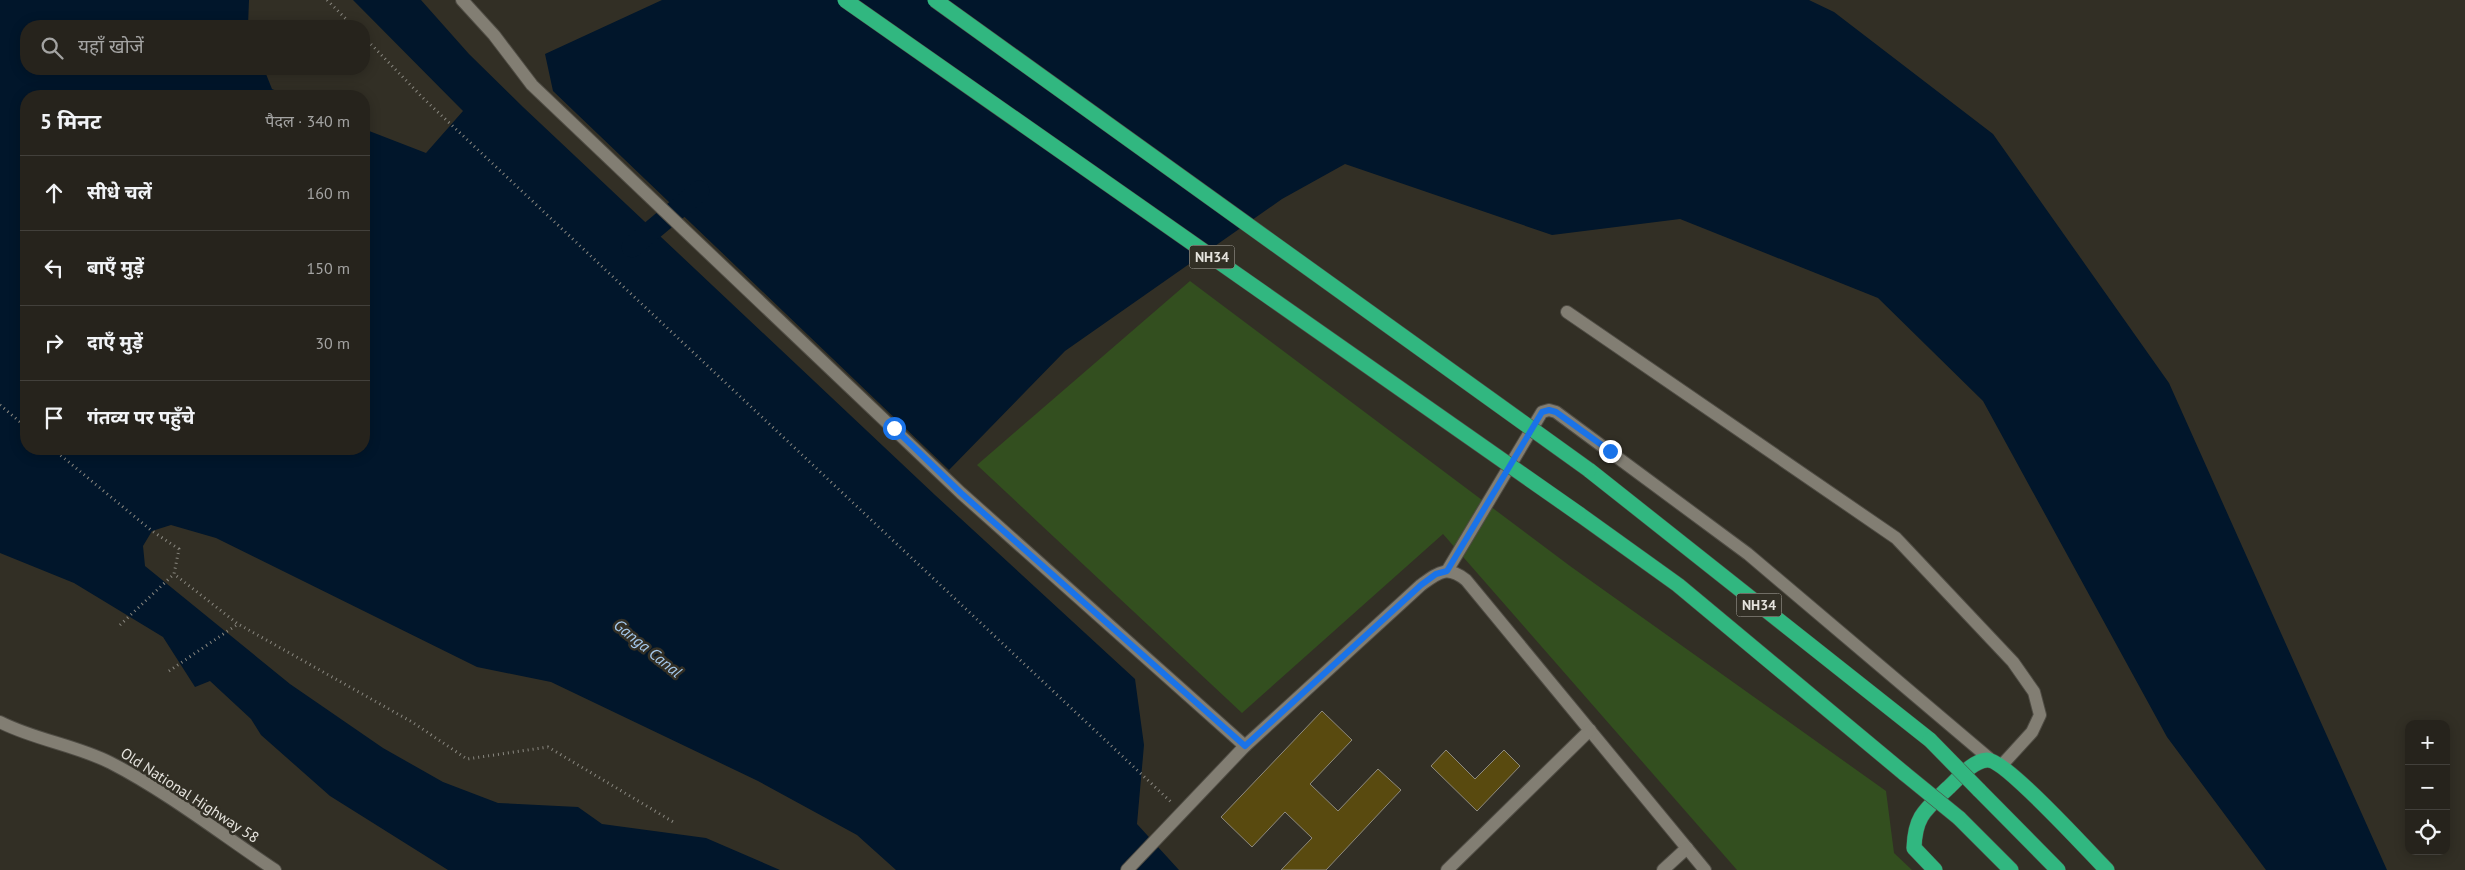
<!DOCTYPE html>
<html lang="hi">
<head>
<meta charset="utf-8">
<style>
  body { margin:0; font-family:"PT Sans","Noto Sans Devanagari",sans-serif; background:#2e2b25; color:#f1f3f6 }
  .controls { position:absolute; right:15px; bottom:15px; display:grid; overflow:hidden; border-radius:10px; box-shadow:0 2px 12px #0003 }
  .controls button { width:45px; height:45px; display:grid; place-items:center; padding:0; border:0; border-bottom:1px solid #42403b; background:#26231c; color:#f1f3f6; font:25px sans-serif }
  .stop { position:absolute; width:15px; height:15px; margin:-11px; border:4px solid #1a73e8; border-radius:50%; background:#fff }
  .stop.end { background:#1a73e8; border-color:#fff; box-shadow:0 1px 5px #0008 }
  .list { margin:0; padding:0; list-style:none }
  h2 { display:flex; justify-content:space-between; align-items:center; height:65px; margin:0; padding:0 20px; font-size:21px }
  h2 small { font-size:16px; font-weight:400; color:#a4a4a3 }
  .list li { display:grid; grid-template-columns:32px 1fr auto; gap:15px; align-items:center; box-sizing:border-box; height:75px; padding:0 20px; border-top:1px solid #42403b }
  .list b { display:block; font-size:19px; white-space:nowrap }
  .list em { font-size:16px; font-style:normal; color:#a4a4a3 }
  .icon { flex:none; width:28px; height:28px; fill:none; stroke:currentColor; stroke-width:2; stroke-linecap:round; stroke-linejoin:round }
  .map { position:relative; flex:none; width:2465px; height:870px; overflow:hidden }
  .search { position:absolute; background:#26231c; box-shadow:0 2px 12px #0003; left:20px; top:20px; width:350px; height:55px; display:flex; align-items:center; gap:12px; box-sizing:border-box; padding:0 18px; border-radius:20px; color:#a4a4a3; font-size:19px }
  .panel { position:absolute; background:#26231c; box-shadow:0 2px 12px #0003; left:20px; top:90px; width:350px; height:365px; border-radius:20px }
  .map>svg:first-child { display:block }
</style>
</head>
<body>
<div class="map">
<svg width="2465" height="870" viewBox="0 0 2465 870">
  <rect width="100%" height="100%" fill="#322f25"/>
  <path fill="#334f1f" d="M1190,281L1570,566L1886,791L1894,853L1912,870H1737L1443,534L1242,713L977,465Z"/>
  <g fill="#01162b">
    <path d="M0,0H249L248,26H26V69H264L272,89L288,96H26V449H364V129L426,153L463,111L353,0H421L469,54L523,107L935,495L1135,679L1144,745L1137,824L1179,870H896L857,835L758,781L551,682L477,667L216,538L171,525L152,531L143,546L145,566L290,684L383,748L443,782L498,803L578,807L602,824L706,838L780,870H448L330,796L261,735L251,719L210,681L195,687L163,637L74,583L0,553Z"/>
    <path d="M662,0H1809L1834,12L1993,134L2169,383L2387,870H2266L2167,737L1983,401L1878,298L1680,219L1552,235L1345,164L1282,199L1065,351L949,470L553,91L545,54Z"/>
  </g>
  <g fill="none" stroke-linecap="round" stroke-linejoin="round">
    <path stroke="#01162b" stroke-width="21" d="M632,247L699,191"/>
  </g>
  <g fill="#594a0f" stroke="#8e8a7e">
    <path d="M1322,711L1352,740L1310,784L1338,811L1378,769L1401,790L1326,870H1281L1312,838L1285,812L1252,847L1221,817Z"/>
    <path d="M1446,750L1475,779L1504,750L1520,766L1477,811L1431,766Z"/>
  </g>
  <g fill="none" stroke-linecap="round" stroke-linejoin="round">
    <defs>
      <g id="minor">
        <path d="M462,0L494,35L532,85L961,493L1245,746"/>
        <path d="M1567,312L1896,538L2013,662L2034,692L2040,715L2032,732L2001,766"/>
        <path d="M1447,571L1542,412L1549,410L1556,412L1748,554L1990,759"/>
        <path d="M0,722C35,740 76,745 111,763C169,793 221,834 275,870"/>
        <path d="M1127,870L1245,746L1421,585C1439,572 1447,565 1466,580L1705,870"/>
        <path d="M1447,870L1590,730"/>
        <path d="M1663,870L1687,848"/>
      </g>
      <g id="highway">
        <path d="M1589,470L1930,740"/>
        <path d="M1579,514L1678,585L1905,774"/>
        <path d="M1979,790L2058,870"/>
        <path d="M1959,818L2011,870"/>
        <path d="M1935,870L1914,848C1915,816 1925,810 1948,788C1958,779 1972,761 1987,760C2005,759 2090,853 2107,870"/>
      </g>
    </defs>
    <use href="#minor" stroke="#4f4c44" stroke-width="14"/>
    <use href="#highway" stroke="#4f4c44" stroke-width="16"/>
    <g stroke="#8a8880" stroke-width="3" stroke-dasharray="1 4" stroke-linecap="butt">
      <path d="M327,0L353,26"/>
      <path d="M364,37L425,100L1171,802"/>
      <path d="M0,405L26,427"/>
      <path d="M53,449L152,531L179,549L174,574L238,624L412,722L467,759L548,747L675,823"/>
      <path d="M120,625L174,574"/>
      <path d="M169,671L238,624"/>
    </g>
    <use href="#minor" stroke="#827e73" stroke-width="12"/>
    <use href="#highway" stroke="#31b780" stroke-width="15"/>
    <defs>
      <g id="highway-bridge">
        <path d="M845,0L1579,514"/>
        <path d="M935,0L1589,470"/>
        <path d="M1930,740L1979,790"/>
        <path d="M1905,774L1959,818"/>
      </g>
    </defs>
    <use href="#highway-bridge" stroke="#4f4c44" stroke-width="16" stroke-linecap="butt"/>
    <use href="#highway-bridge" stroke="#31b780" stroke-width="15"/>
  </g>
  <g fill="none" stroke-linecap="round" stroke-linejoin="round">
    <path stroke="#1a73e8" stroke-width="6" d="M894,428L961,493L1245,746L1421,585L1436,574L1447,571L1542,412L1549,410L1556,412L1610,451"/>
  </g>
  <g text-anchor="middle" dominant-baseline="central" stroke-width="5" stroke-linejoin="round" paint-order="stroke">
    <g fill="#322f25" stroke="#afada6" stroke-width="1">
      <rect x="1189.5" y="245.5" width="45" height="23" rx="4"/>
      <rect x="1736.5" y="593.5" width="45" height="23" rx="4"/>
    </g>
    <g font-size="14" font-weight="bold" fill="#e5e3dd">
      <text x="1212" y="257">NH34</text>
      <text x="1759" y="605">NH34</text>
    </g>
    <g font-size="15" fill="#e5e3dd" stroke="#322f25">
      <text transform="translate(190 795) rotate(33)">Old National Highway 58</text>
    </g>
    <g font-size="16" font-style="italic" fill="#a5c9ec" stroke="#322f25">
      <text transform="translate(648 648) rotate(39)">Ganga Canal</text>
    </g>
  </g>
</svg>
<div class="controls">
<button>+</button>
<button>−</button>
<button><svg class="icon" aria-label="locate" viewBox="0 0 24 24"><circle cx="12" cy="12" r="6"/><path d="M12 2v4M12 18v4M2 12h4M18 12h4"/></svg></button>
</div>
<div class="stop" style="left:894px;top:428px"></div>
<div class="stop end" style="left:1610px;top:451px"></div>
<div class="search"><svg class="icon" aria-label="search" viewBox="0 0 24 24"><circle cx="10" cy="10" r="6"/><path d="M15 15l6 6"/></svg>यहाँ खोजें</div>
<section class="panel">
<h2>5 मिनट<small>पैदल · 340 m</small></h2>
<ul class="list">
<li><svg class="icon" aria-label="ahead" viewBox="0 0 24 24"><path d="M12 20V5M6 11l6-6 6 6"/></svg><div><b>सीधे चलें</b></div><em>160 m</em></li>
<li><svg class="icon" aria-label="left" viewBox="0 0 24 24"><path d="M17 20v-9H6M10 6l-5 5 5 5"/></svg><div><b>बाएँ मुड़ें</b></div><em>150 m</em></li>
<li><svg class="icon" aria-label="right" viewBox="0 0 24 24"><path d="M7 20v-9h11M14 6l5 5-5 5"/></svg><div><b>दाएँ मुड़ें</b></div><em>30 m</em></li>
<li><svg class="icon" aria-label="arrive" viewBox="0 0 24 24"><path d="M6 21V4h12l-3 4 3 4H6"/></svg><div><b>गंतव्य पर पहुँचे</b></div></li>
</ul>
</section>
</div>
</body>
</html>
